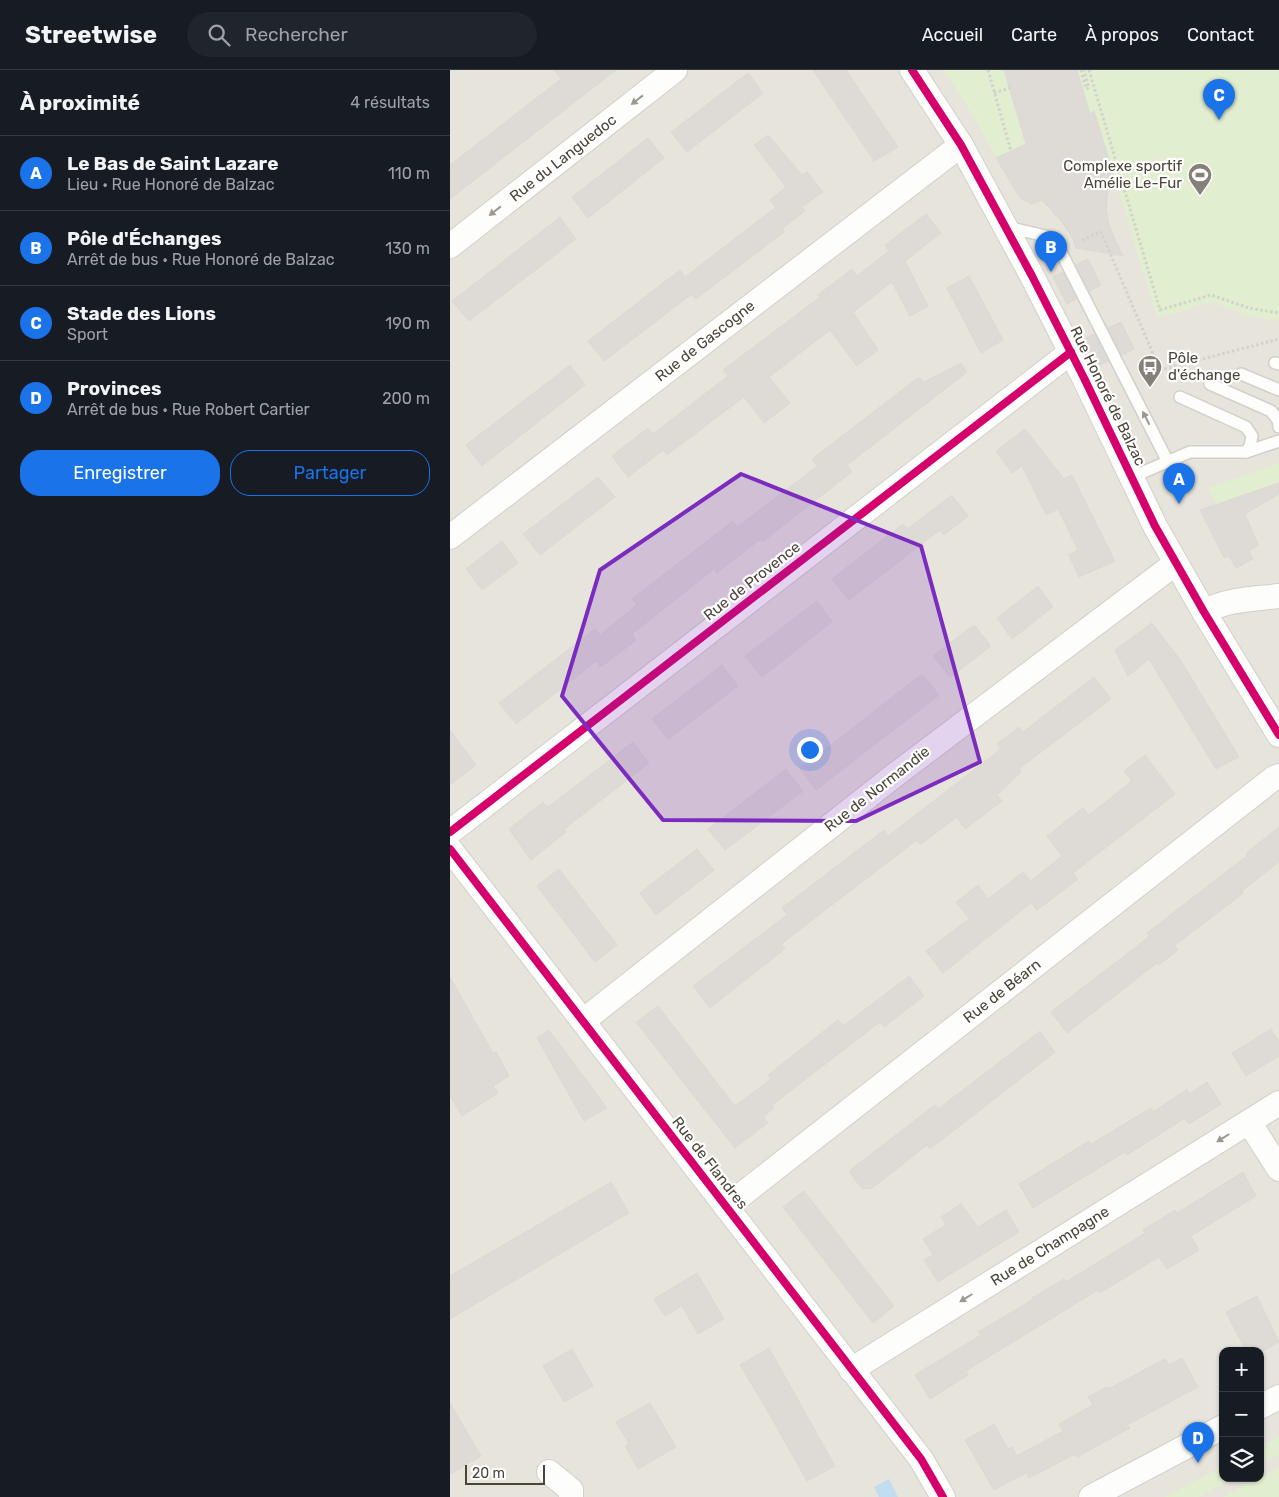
<!DOCTYPE html>
<html lang="fr">
<head>
<meta charset="utf-8">
<style>
  body { margin:0; font-family:Rubik,sans-serif; background:#20242c; color:#f1f3f6 }
  .controls { position:absolute; right:15px; bottom:15px; display:grid; overflow:hidden; border-radius:10px; box-shadow:0 1px 4px #0004 }
  .controls button { width:45px; height:45px; display:grid; place-items:center; padding:0; border:0; border-bottom:1px solid #363941; background:#171b24; color:#f1f3f6; font:25px sans-serif }
  .scale { position:absolute; left:15px; bottom:12px; width:80px; box-sizing:border-box; padding-left:5px; border:2px solid #4b4439; border-top:0; font-size:14px; line-height:18px; white-space:nowrap; color:#4b4439; -webkit-text-stroke:4px #fff; paint-order:stroke }
  .you { position:absolute; left:359px; top:679px; width:18px; height:18px; margin:-12px; border:4px solid #fff; border-radius:50%; background:#1a73e8; box-shadow:0 0 0 8px #1a73e833 }
  .badge { display:grid; place-items:center; width:32px; height:32px; border-radius:50%; background:#1a73e8; color:#fff; font-size:16px; font-weight:700 }
  .pin { position:absolute; translate:-50% -41px; filter:drop-shadow(0 1px 2px #0008) }
  .pin::after { content:''; position:absolute; top:26px; width:18px; height:15px; background:inherit; clip-path:polygon(0 0,100% 0,50% 100%) }
  .list { margin:0; padding:0; list-style:none }
  h2 { display:flex; justify-content:space-between; align-items:center; height:65px; margin:0; padding:0 20px; font-size:21px }
  h2 small { font-size:16px; font-weight:400; color:#9ea1a6 }
  .list li { display:grid; grid-template-columns:32px 1fr auto; gap:15px; align-items:center; box-sizing:border-box; height:75px; padding:0 20px; border-top:1px solid #363941 }
  .list b { display:block; font-size:19px; white-space:nowrap }
  .list p { margin:0; font-size:16px; white-space:nowrap; color:#9ea1a6 }
  .list em { font-size:16px; font-style:normal; color:#9ea1a6 }
  .actions { display:flex; gap:10px; padding:15px 20px }
  .actions a { flex:1; padding:11px 0; border:1px solid #1a73e8; border-radius:20px; text-align:center; font-size:18px; color:#1a73e8 }
  .actions .main { background:#1a73e8; color:#fff }
  .icon { flex:none; width:28px; height:28px; fill:none; stroke:currentColor; stroke-width:2; stroke-linecap:round; stroke-linejoin:round }
  .map { position:relative; flex:none; width:829px; height:1427px; overflow:hidden }
  header { display:flex; align-items:center; gap:30px; box-sizing:border-box; height:70px; padding:0 25px; background:#171b24; border-bottom:1px solid #363941 }
  header strong { font-size:24px }
  nav { display:flex; gap:28px; margin-inline-start:auto; font-size:18px }
  .search { width:350px; height:45px; background:#20242c; display:flex; align-items:center; gap:12px; box-sizing:border-box; padding:0 18px; border-radius:28px; color:#9ea1a6; font-size:19px }
  main { display:flex }
  aside { flex:1; background:#171b24 }
  .map>svg:first-child { display:block }
</style>
</head>
<body>
<header>
<strong>Streetwise</strong>
<div class="search"><svg class="icon" aria-label="search" viewBox="0 0 24 24"><circle cx="10" cy="10" r="6"/><path d="M15 15l6 6"/></svg>Rechercher</div>
<nav><a>Accueil</a><a>Carte</a><a>À propos</a><a>Contact</a></nav>
</header>
<main>
<aside>
<h2>À proximité<small>4 résultats</small></h2>
<ul class="list">
<li><span class="badge">A</span><div><b>Le Bas de Saint Lazare</b><p>Lieu · Rue Honoré de Balzac</p></div><em>110 m</em></li>
<li><span class="badge">B</span><div><b>Pôle d'Échanges</b><p>Arrêt de bus · Rue Honoré de Balzac</p></div><em>130 m</em></li>
<li><span class="badge">C</span><div><b>Stade des Lions</b><p>Sport</p></div><em>190 m</em></li>
<li><span class="badge">D</span><div><b>Provinces</b><p>Arrêt de bus · Rue Robert Cartier</p></div><em>200 m</em></li>
</ul>
<div class="actions"><a class="main">Enregistrer</a><a>Partager</a></div>
</aside>
<div class="map">
<svg width="829" height="1427" viewBox="0 0 829 1427">
  <rect width="100%" height="100%" fill="#f4f2ee"/>
  <path fill="#e7e4dc" fill-rule="evenodd" d="M0,0H829V1427H0ZM773,1281H810V1408H773Z"/>
  <g fill="#e1eecf">
    <path d="M493,0H829V251L797,246L763,232L707,248L665,109L582,134L570,128L510,24Z"/>
    <path d="M829,393V412L767,434L758,418Z"/>
    <path d="M829,1367V1384L810,1394V1376Z"/>
    <path d="M773,1396V1408H784L749,1427H715Z"/>
    <path d="M829,1397V1427H773Z"/>
  </g>
  <path fill="#c0ddf1" d="M439,1409L448,1427H429L424,1417Z"/>
  <g fill="#dedbd6" stroke="#dcd9d4">
    <path d="M104,0H166L0,129V95L111,9Z"/>
    <path d="M363,0H396L448,77L424,91Z"/>
    <path d="M554,0H627L640,44L644,41L665,108L659,110L656,137L659,156L673,186L626,178L622,167L612,152L592,130L582,134L570,128L546,88L576,74Z"/>
    <path d="M298,3L313,23L237,82L221,62Z"/>
    <path d="M318,65L352,105L357,102L373,122L352,137L355,141L332,159L334,162L246,229L242,224L154,291L138,271L230,200L235,207L326,137L320,130L336,117L304,75Z"/>
    <path d="M198,68L214,88L138,148L122,127Z"/>
    <path d="M476,144L491,163L455,191L478,236L460,246L442,212L403,242L428,280L407,296L380,260L319,307L340,333L314,353L294,327L217,385L213,380L178,407L162,386L198,358L203,364L278,306L273,300L370,227L368,225L402,199L407,206L439,181L435,175Z"/>
    <path d="M110,147L126,169L19,251L2,231Z"/>
    <path d="M638,189L651,215L639,221L626,195Z"/>
    <path d="M613,202L626,229L617,234L603,207Z"/>
    <path d="M519,206L553,270L531,283L497,218Z"/>
    <path d="M671,252L684,279L672,285L658,258Z"/>
    <path d="M644,264L658,291L648,296L634,269Z"/>
    <path d="M511,293L517,302L397,395L402,402L312,472L310,469L267,503L264,499L182,564L186,570L151,597L146,591L66,654L49,633L145,559L150,565L187,535L182,529L283,451L287,457L357,404L367,396L362,389L469,307L474,312Z"/>
    <path d="M120,295L135,315L32,396L16,375Z"/>
    <path d="M575,359L614,409L622,405L665,491L629,507L619,485L628,480L608,439L596,445L572,396L562,403L546,381Z"/>
    <path d="M148,407L165,427L90,485L73,464Z"/>
    <path d="M829,413V424L795,444L808,475L799,481L803,489L786,498L779,486L774,488L750,440Z"/>
    <path d="M502,425L518,446L494,465L490,460L399,530L382,509L453,454L457,459Z"/>
    <path d="M52,471L68,493L32,520L16,499Z"/>
    <path d="M588,516L603,537L562,569L547,548Z"/>
    <path d="M367,531L382,552L312,607L295,586Z"/>
    <path d="M702,553L731,591L789,687L766,699L699,589L678,606L665,580Z"/>
    <path d="M524,555L541,576L500,607L483,586Z"/>
    <path d="M272,595L288,616L218,669L202,649Z"/>
    <path d="M472,604L489,625L366,720L350,699Z"/>
    <path d="M644,607L661,629L569,699L571,702L547,725L552,731L515,759L507,747L470,775L467,770L331,874L335,879L260,938L243,916L337,845L332,838L434,760L438,766L551,679L547,674L569,657L573,662Z"/>
    <path d="M0,660L26,695L0,715Z"/>
    <path d="M183,672L199,693L114,759L116,762L81,790L59,759L93,732L98,737Z"/>
    <path d="M695,685L725,724L623,803L628,809L587,840L581,833L493,903L476,881L519,849L506,832L528,815L538,829L573,802L581,811L612,786L597,766L633,738L639,745L682,711L674,701Z"/>
    <path d="M336,699L353,721L275,780L258,759Z"/>
    <path d="M829,757V792L792,821L793,823L774,838L725,875L728,880L709,895L707,893L617,963L601,942L691,873L700,865L697,863L798,785L796,783Z"/>
    <path d="M247,779L264,800L206,845L190,823Z"/>
    <path d="M109,799L167,875L145,892L87,816Z"/>
    <path d="M459,906L474,926L434,957L430,952L322,1035L324,1038L313,1047L318,1053L285,1078L186,952L208,936L285,1036L321,1009L318,1005L388,950L393,956Z"/>
    <path d="M0,907L43,983L46,982L59,1006L43,1016L48,1023L12,1046L0,1025Z"/>
    <path d="M821,959L829,972V986L796,1006L782,983Z"/>
    <path d="M99,960L157,1038L134,1051L87,968Z"/>
    <path d="M590,961L605,982L480,1079L477,1075L421,1119H412L399,1101L485,1035L488,1039Z"/>
    <path d="M757,1012L771,1034L739,1054L735,1048L677,1085L675,1082L583,1138L569,1114L639,1071L641,1074L701,1038L703,1042L737,1019L739,1024Z"/>
    <path d="M793,1102L806,1126L741,1166L749,1180L717,1199L709,1187L650,1223L648,1220L516,1301L518,1305L480,1329L465,1305L531,1265L528,1262L582,1230V1228L614,1209L616,1212L695,1163L693,1160L725,1140L727,1143Z"/>
    <path d="M161,1112L179,1143L0,1249V1206Z"/>
    <path d="M354,1121L444,1236L423,1253L333,1137Z"/>
    <path d="M511,1134L528,1157L556,1140L569,1162L488,1212L474,1190L483,1185L473,1169L496,1155L491,1147Z"/>
    <path d="M247,1203L274,1249L248,1264L232,1236L215,1246L204,1229Z"/>
    <path d="M807,1226L829,1272L813,1281H796L776,1242Z"/>
    <path d="M319,1278L385,1396L357,1411L313,1333L290,1295Z"/>
    <path d="M122,1279L143,1316L114,1332L93,1296Z"/>
    <path d="M732,1288L748,1317L677,1355L680,1358L627,1387L625,1384L579,1408L574,1398L576,1403L544,1420L515,1370L544,1354L558,1379L562,1377L567,1386L613,1361L609,1354L643,1335L638,1327L657,1317L658,1319L715,1289L719,1295Z"/>
    <path d="M0,1333L31,1386L0,1404Z"/>
    <path d="M200,1333L226,1377L188,1399L175,1376L179,1374L166,1352Z"/>
  </g>
  <g fill="none" stroke-linecap="round" stroke-linejoin="round">
    <defs>
      <g id="service">
        <path d="M557,157L600,167L613,186L718,392"/>
        <path d="M825,293L829,294"/>
        <path d="M791,304L829,320"/>
        <path d="M760,314L821,341L828,350L829,357"/>
        <path d="M730,327L796,357L802,366L800,376L796,382"/>
        <path d="M682,407L740,382H796L829,371"/>
      </g>
      <g id="minor">
        <path d="M462,0L511,75L582,206L634,308L705,456L754,542L829,665"/>
        <path d="M0,176L225,0"/>
        <path d="M0,467L511,75"/>
        <path d="M754,542C777,529 803,529 829,526"/>
        <path d="M0,762L621,282"/>
        <path d="M0,779L471,1389L493,1427"/>
        <path d="M133,951L445,705L726,493"/>
        <path d="M799,1052L829,1099"/>
        <path d="M276,1137L824,708L829,706"/>
        <path d="M401,1300L829,1033"/>
        <path d="M810,1337L829,1327"/>
        <path d="M99,1402L121,1420V1427"/>
        <path d="M641,1427L773,1357"/>
      </g>
    </defs>
    <use href="#service" stroke="#d2d0cb" stroke-width="14"/>
    <use href="#minor" stroke="#d2d0cb" stroke-width="26"/>
    <g stroke="#d3d2cc" stroke-width="3" stroke-dasharray="2.5 2.5" stroke-linecap="butt">
      <path d="M538,0L561,81"/>
      <path d="M631,0L636,19L639,18L634,0"/>
      <path d="M639,0L710,240L761,225L799,238L829,243"/>
      <path d="M544,23L560,18"/>
      <path d="M632,170L651,162L710,300L829,269"/>
    </g>
    <use href="#service" stroke="#fdfdfc" stroke-width="11"/>
    <use href="#minor" stroke="#fdfdfc" stroke-width="24"/>
    <defs>
      <g id="cycleway">
        <path d="M462,0L511,75L582,206L634,308L705,456L754,542L829,665"/>
        <path d="M0,762L621,282"/>
        <path d="M0,779L471,1389L493,1427"/>
      </g>
    </defs>
    <use href="#cycleway" stroke="#fff" stroke-width="11"/>
    <use href="#cycleway" stroke="#d6006c" stroke-width="8"/>
  </g>
  <defs><path id="oneway-solid" d="M-6-.8H1V-3.2L6.5 0L1 3.2V.8H-6Z" transform="scale(1.25)"/></defs>
  <g fill="#9b9791">
    <use href="#oneway-solid" transform="translate(187 30) rotate(142)"/>
    <use href="#oneway-solid" transform="translate(45 141) rotate(142)"/>
    <use href="#oneway-solid" transform="translate(696 348) rotate(-117)"/>
    <use href="#oneway-solid" transform="translate(773 1068) rotate(148)"/>
    <use href="#oneway-solid" transform="translate(516 1228) rotate(148)"/>
  </g>
  <path fill="#7b2cbf" fill-opacity="0.2" stroke="#7b2cbf" stroke-width="4" stroke-linejoin="round" d="M291,404L471,476L530,692L406,751L213,750L112,626L150,500Z"/>
  <defs>
    <symbol id="stadium-pin" viewBox="-11 -11 22 30"><path d="M0 17L-7.5 6A9.5 9.5 0 1 1 7.5 6Z" fill="#868178" stroke="#fff"/><path d="M0-5a6.5 5 0 1 0 0 10a6.5 5 0 1 0 0-10ZM-3.5-1.8h7v3.6h-7Z" fill="#fff"/></symbol>
    <symbol id="bus-pin" viewBox="-11 -11 22 30"><path d="M0 17L-7.5 6A9.5 9.5 0 1 1 7.5 6Z" fill="#868178" stroke="#fff"/><path d="M-5-6H5V4H4V6H2V4H-2V6H-4V4H-5ZM-3.5-4V0h7V-4ZM-3.5 1.2v1.5H-2V1.2ZM2 1.2v1.5H3.5V1.2Z" fill="#fff"/></symbol>
  </defs>
  <g fill-rule="evenodd">
    <use href="#stadium-pin" x="736" y="91" width="28" height="38"/>
    <use href="#bus-pin" x="686" y="283" width="28" height="38"/>
  </g>
  <g text-anchor="middle" dominant-baseline="central" stroke-width="4.5" stroke-linejoin="round" paint-order="stroke">
    <g font-size="15" fill="#4b4439" stroke="#fff">
      <text transform="translate(113 88) rotate(-38)">Rue du Languedoc</text>
      <text transform="translate(255 271) rotate(-38)">Rue de Gascogne</text>
      <text transform="translate(658 326) rotate(64)">Rue Honoré de Balzac</text>
      <text transform="translate(302 511) rotate(-38)">Rue de Provence</text>
      <text transform="translate(427 719) rotate(-38)">Rue de Normandie</text>
      <text transform="translate(552 921) rotate(-38)">Rue de Béarn</text>
      <text transform="translate(260 1093) rotate(52)">Rue de Flandres</text>
      <text transform="translate(600 1176) rotate(-32)">Rue de Champagne</text>
    </g>
    <g font-size="15" fill="#4b4439" stroke="#fff" text-anchor="end">
      <text x="732" y="96">Complexe sportif<tspan x="732" dy="17">Amélie Le-Fur</tspan></text>
      <text x="718" y="288" text-anchor="start">Pôle<tspan x="718" dy="17">d'échange</tspan></text>
    </g>
  </g>
</svg>
<div class="controls">
<button>+</button>
<button>−</button>
<button><svg class="icon" aria-label="layers" viewBox="0 0 24 24"><path d="M12 4l9 5-9 5-9-5zM3 14l9 5 9-5"/></svg></button>
</div>
<div class="scale">20 m</div>
<div class="you"></div>
<div class="pin badge" style="left:729px;top:434px">A</div>
<div class="pin badge" style="left:601px;top:202px">B</div>
<div class="pin badge" style="left:769px;top:50px">C</div>
<div class="pin badge" style="left:748px;top:1393px">D</div>
</div>
</main>
</body>
</html>
